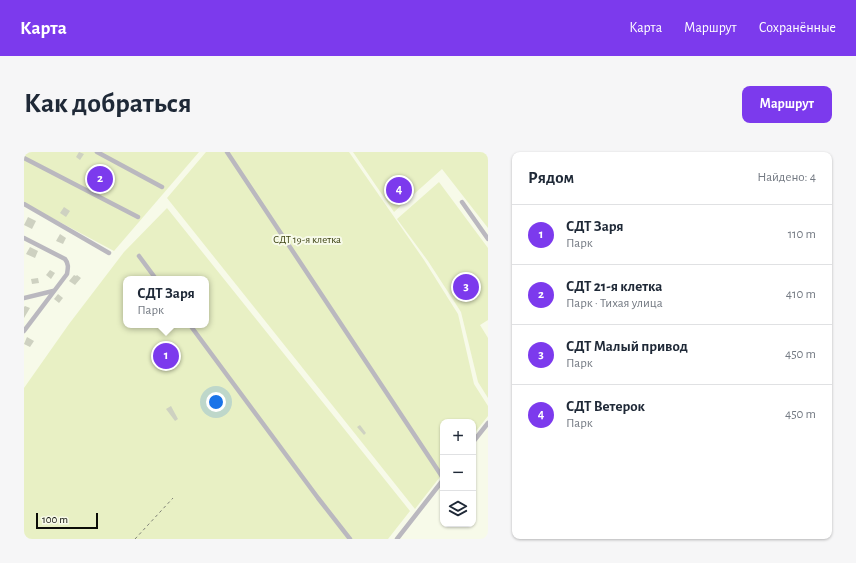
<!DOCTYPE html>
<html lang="ru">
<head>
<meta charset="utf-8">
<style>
  body { margin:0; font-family:"Alegreya Sans",sans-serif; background:#f6f6f7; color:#1f2937 }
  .controls { position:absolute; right:12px; bottom:12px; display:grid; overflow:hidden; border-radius:8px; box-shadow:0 1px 3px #0004 }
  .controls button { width:36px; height:36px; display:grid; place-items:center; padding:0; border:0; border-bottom:1px solid #e0e1e3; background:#fff; color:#1f2937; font:20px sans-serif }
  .scale { position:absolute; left:12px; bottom:10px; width:62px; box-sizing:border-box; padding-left:4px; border:2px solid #0b0c07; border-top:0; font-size:11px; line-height:14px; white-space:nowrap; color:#0b0c07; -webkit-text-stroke:3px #f7fae9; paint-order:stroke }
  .you { position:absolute; left:192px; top:250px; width:14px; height:14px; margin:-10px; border:3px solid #fff; border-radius:50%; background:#1a73e8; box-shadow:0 0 0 6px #1a73e833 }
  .badge { display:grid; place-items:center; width:26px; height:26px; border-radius:50%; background:#7c3aed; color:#fff; font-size:13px; font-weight:700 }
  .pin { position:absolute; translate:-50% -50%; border:2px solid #fff; box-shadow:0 1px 4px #0006 }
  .popup { position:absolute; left:99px; top:124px; width:86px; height:52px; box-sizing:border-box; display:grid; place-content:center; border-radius:8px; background:#fff; filter:drop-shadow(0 1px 3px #0005); font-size:13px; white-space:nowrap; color:#747a83 }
  .popup b { font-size:15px; color:#1f2937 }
  .popup::after { content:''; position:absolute; left:50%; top:100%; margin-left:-8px; border:8px solid transparent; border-top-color:#fff }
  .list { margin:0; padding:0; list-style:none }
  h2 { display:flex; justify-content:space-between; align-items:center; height:52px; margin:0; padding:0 16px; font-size:17px }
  h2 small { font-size:13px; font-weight:400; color:#747a83 }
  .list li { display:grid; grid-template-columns:26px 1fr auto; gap:12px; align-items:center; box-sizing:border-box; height:60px; padding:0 16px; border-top:1px solid #e0e1e3 }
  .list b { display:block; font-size:15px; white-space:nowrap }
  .list p { margin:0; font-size:13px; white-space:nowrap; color:#747a83 }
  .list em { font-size:13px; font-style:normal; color:#747a83 }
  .icon { flex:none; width:22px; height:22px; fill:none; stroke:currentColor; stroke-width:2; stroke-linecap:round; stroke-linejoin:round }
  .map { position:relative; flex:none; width:464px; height:387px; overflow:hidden; border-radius:8px }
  header { display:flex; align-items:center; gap:24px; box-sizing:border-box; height:56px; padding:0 20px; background:#7c3aed; color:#fff }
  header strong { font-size:19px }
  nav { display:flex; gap:22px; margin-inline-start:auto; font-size:14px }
  .intro { display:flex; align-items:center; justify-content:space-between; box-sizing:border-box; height:96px; padding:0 24px }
  h1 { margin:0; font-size:28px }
  .button { padding:10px 18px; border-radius:8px; background:#7c3aed; color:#fff; font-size:14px; font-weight:700 }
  main { display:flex; gap:24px; padding:0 24px }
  aside { flex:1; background:#fff; border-radius:8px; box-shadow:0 1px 3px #0004 }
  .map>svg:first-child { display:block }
</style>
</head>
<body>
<header>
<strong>Карта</strong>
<nav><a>Карта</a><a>Маршрут</a><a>Сохранённые</a></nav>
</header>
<div class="intro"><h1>Как добраться</h1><a class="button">Маршрут</a></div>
<main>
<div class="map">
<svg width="464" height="387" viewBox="0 0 464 387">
  <rect width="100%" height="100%" fill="#f7fae9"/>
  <g fill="#e8f0c4" fill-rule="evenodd">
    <path d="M0,0H175L90,99L0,51Z"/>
    <path d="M182,0H325L400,108L434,162L450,232L464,254V264L449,283V270H419V321L391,357L143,46Z"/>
    <path d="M329,0H464V76L418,17L370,60Z"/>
    <path d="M415,30L464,96V168L456,173L464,186V246L454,230L437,160L404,109L373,67Z"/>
    <path d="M143,56L386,359L364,387H0V236L45,172L100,100ZM102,127H182V173H102Z"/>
  </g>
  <g fill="#ced1c1">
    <path d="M55,0L60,2L56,8L52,5Z"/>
    <path d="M40,55L46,59L42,65L36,61Z"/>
    <path d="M4,65L12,69L8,77L0,73Z"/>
    <path d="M36,82L42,86L39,92L32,89Z"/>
    <path d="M6,95L14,99L11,106L2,102Z"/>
    <path d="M26,118L31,121L27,127L22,123Z"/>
    <path d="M50,123L52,124L53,123L57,126L51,133L45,129Z"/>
    <path d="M14,126L15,131L8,132L7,127Z"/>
    <path d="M34,142L39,146L35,151L30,147Z"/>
    <path d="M1,154L6,156L0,166V155Z"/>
    <path d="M3,185L10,189L6,195L0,192Z"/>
    <path d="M147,254L154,267L151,269L142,257Z"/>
    <path d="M336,273L342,281L340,283L333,275Z"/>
  </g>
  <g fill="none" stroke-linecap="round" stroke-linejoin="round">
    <path stroke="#7f8176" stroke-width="1" stroke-dasharray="3 3" stroke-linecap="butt" d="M111,387L149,346"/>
    <g stroke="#bab8bf" stroke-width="4.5">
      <path d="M73,0L138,35"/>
      <path d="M203,0L419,326"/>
      <path d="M0,6L114,65"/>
      <path d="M438,50L464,87"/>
      <path d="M0,52L85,101"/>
      <path d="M0,86L41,107C45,112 44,116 43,122L0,179"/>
      <path d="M115,104L132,127"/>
      <path d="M0,146L29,139"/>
      <path d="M166,173L294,346L326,387"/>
      <path d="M449,290L464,271"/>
      <path d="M373,387L419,328"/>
    </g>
  </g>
  <g text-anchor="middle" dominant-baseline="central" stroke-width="4" stroke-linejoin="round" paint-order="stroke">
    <g font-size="11" fill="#3f4515" stroke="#f7fae9">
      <text x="283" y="87">СДТ 19-я клетка</text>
    </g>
  </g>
</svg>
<div class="controls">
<button>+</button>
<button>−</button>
<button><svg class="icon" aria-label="layers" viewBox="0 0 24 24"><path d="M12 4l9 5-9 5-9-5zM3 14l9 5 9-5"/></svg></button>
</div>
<div class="scale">100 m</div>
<div class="you"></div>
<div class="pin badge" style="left:142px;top:204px">1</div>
<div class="popup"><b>СДТ Заря</b>Парк</div>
<div class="pin badge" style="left:76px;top:27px">2</div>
<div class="pin badge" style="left:442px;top:135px">3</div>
<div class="pin badge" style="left:375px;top:38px">4</div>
</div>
<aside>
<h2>Рядом<small>Найдено: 4</small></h2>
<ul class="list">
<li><span class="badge">1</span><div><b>СДТ Заря</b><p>Парк</p></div><em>110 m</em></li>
<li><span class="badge">2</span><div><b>СДТ 21-я клетка</b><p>Парк · Тихая улица</p></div><em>410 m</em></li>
<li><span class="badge">3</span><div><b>СДТ Малый привод</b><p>Парк</p></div><em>450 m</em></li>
<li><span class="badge">4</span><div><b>СДТ Ветерок</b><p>Парк</p></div><em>450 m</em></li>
</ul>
</aside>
</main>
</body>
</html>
